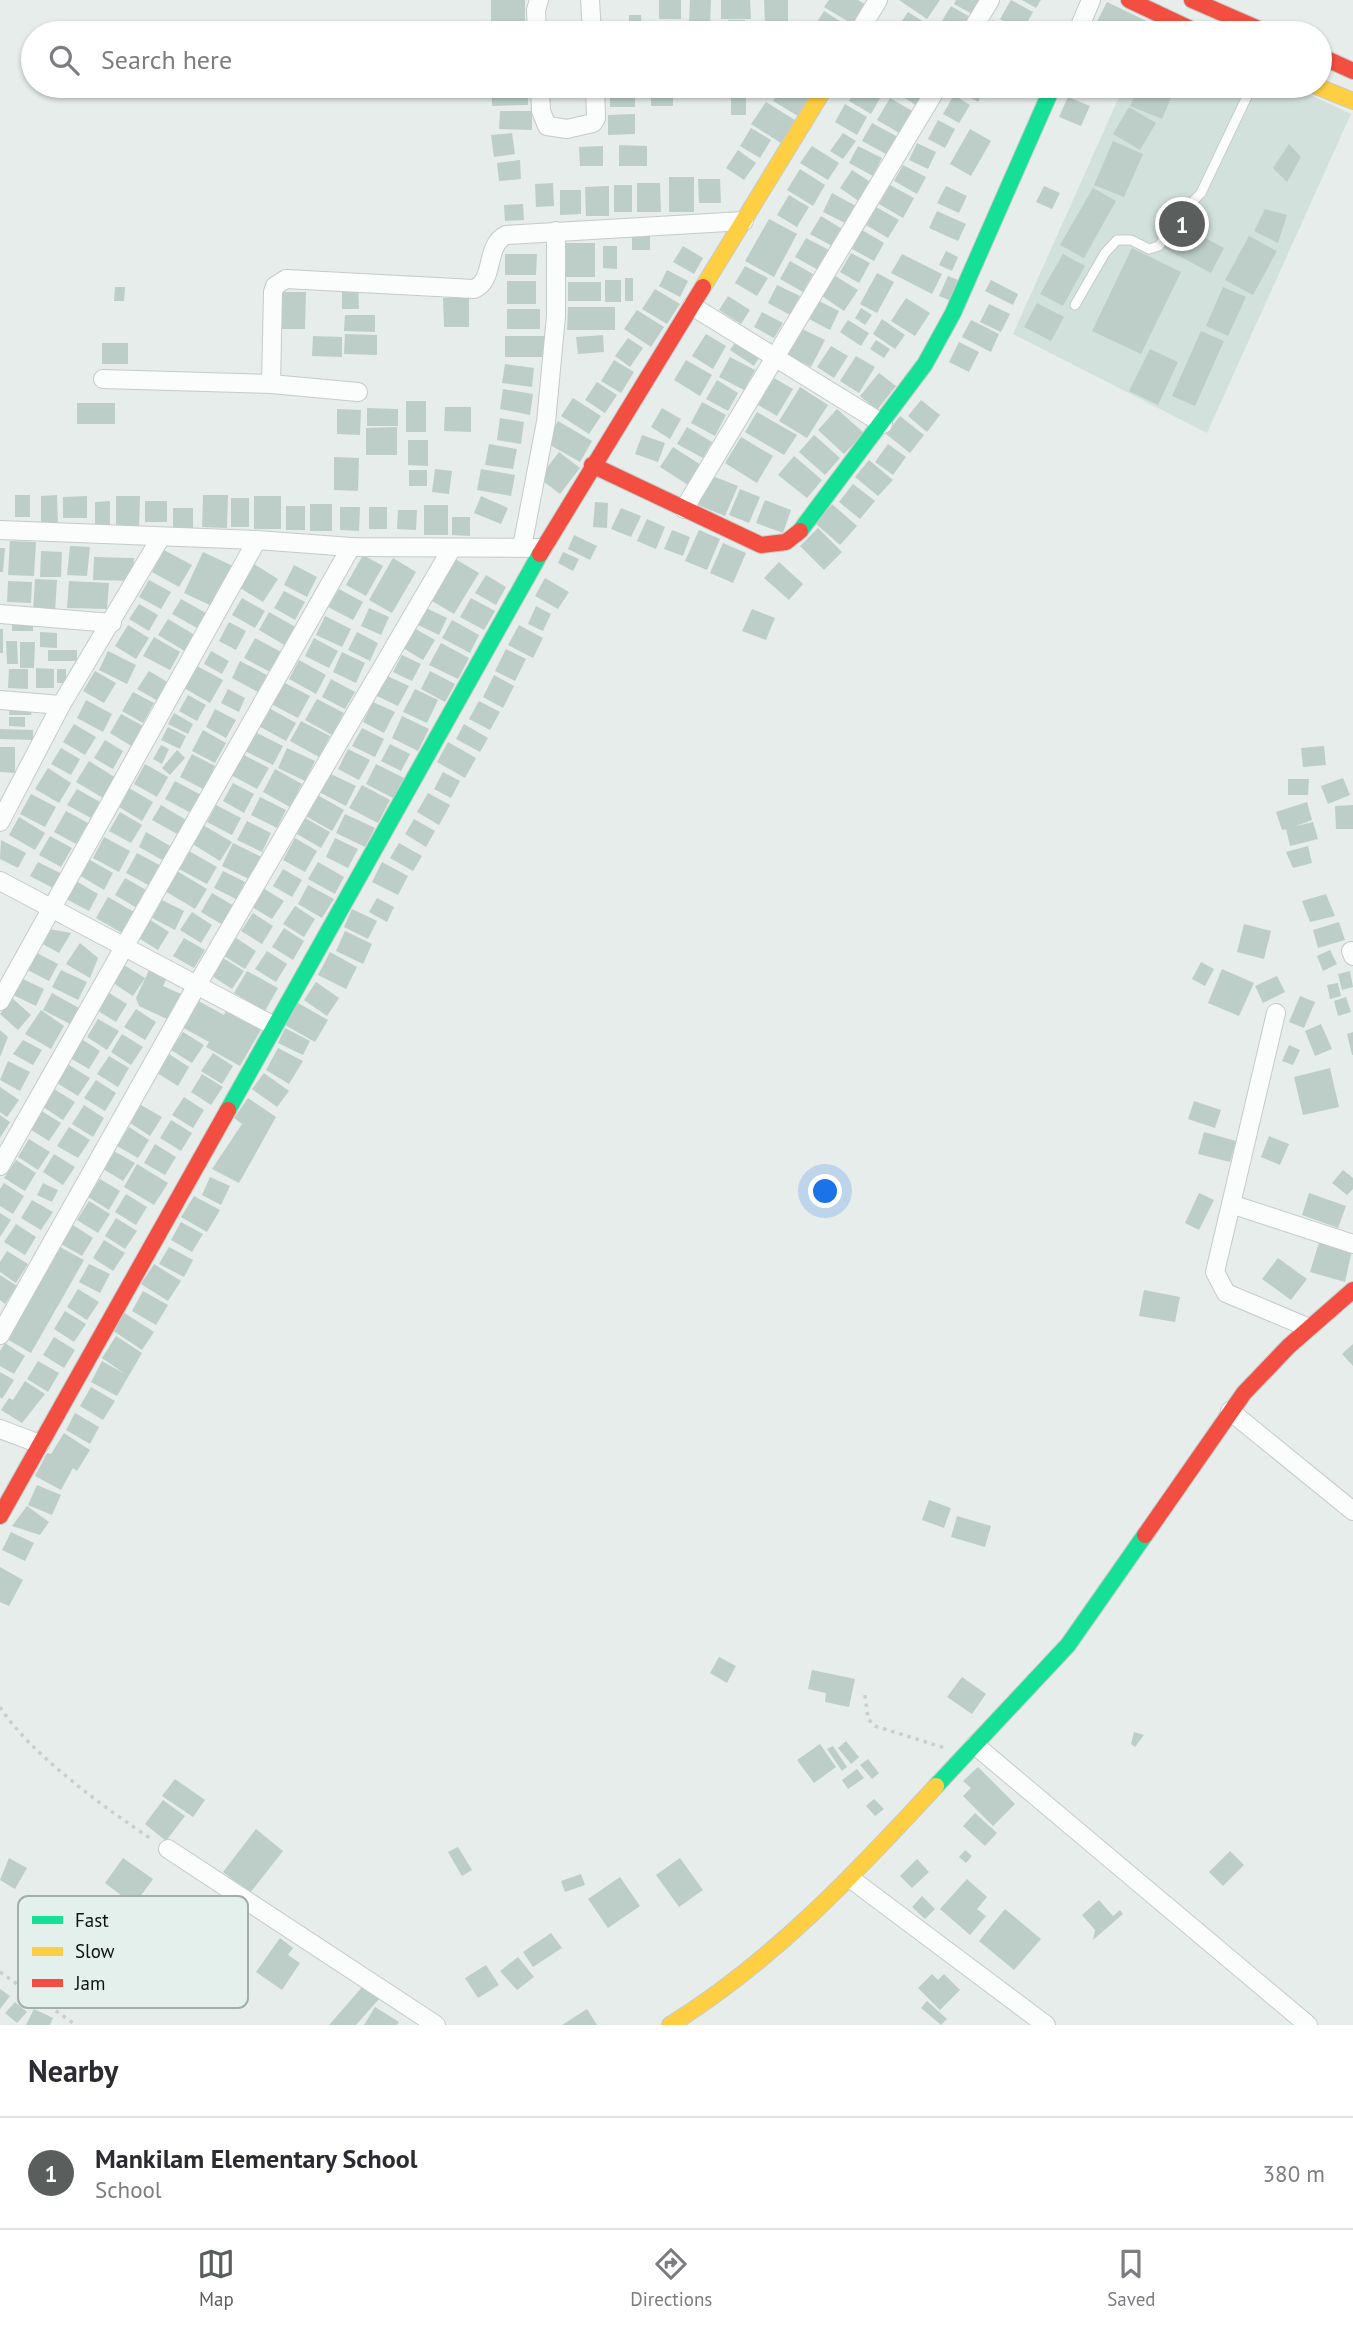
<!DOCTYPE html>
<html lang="en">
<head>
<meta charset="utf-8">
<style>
  body { margin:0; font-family:"PT Sans",sans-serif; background:#f7f7f7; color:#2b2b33 }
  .you { position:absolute; left:826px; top:1192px; width:24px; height:24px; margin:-18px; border:5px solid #fff; border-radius:50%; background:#1a73e8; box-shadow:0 0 0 10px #1a73e833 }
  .badge { display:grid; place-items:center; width:46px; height:46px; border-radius:50%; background:#5a5f5d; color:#fff; font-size:23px; font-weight:700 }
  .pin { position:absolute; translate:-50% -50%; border:4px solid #fff; box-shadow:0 2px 7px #0006 }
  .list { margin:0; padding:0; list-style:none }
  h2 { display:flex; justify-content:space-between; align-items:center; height:91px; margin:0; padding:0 28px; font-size:30px }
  h2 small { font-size:23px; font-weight:400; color:#7c7c81 }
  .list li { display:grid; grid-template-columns:46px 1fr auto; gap:21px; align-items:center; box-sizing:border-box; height:112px; padding:0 28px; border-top:2px solid #e1e1e2 }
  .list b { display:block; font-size:26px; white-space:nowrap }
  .list p { margin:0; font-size:23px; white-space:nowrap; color:#7c7c81 }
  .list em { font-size:23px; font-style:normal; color:#7c7c81 }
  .icon { flex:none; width:38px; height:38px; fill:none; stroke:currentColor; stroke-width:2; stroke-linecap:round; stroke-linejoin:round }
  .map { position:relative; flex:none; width:1353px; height:2025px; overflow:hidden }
  .search { position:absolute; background:#fff; box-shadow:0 2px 5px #0004; left:21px; right:21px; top:21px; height:77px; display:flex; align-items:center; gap:18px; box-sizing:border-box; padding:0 24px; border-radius:38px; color:#7c7c81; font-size:26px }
  .sheet { height:203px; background:#fff }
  nav { display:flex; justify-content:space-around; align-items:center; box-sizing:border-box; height:98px; border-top:2px solid #e1e1e2; background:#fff; font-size:19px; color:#7c7c81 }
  nav a { display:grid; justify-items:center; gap:4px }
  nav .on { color:#5a5f5d }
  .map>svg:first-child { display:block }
</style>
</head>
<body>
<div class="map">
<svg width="1353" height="2025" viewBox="0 0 1353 2025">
  <rect width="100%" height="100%" fill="#e6edeb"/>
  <path fill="#d3e1dd" d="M1124,86H1292L1351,114L1207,433L1013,334Z"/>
  <g fill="#bdcec9">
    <rect x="491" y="0" width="34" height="33"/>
    <rect x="659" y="0" width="22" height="19"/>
    <path d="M690,0H711L710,25H689Z"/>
    <path d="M721,0H750L751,19H721Z"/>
    <path d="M764,0H788V22L765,23Z"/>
    <path d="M829,0H858L868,6L856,26L824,7Z"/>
    <path d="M899,0H940L927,19Z"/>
    <path d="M956,0H982L974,15L954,4Z"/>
    <path d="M1011,0L1033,12L1022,32L1000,19Z"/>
    <path d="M1022,0H1041L1036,8Z"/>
    <path d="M1107,2L1157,26L1153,33H1091Z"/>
    <path d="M951,6L970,17L960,33L940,24Z"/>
    <path d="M824,11L849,27L845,33H817L812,30Z"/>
    <path d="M908,12L930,26L926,33L895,31Z"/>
    <path d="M629,15H641L642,29L659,28V33H629Z"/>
    <rect x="728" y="20" width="17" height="13"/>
    <path d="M993,20L1019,33H986Z"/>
    <rect x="664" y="29" width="20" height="4"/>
    <path d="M492,86H528V105L492,106Z"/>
    <rect x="613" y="86" width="35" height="4"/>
    <rect x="651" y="86" width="22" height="20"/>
    <path d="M782,86L809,99L798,116L773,101Z"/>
    <path d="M857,86H869L883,93L871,114L849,101Z"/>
    <path d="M901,86H923L928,89L917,106L897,93Z"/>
    <path d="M957,86H987L978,102L955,89Z"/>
    <path d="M1139,86H1176L1162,119L1130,106Z"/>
    <rect x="610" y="92" width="25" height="15"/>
    <path d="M746,95V115H731V96Z"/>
    <path d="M954,95L970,105L959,123L943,114Z"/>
    <path d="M1068,97L1090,106L1081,126L1059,117Z"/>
    <path d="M890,98L914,112L901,134L877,120Z"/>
    <path d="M766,102L795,120L781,143L751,124Z"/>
    <path d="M845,104L867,117L857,135L835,122Z"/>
    <path d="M1129,107L1156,123L1140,150L1113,134Z"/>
    <path d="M500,111H532V130L499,129Z"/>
    <path d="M635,114V134L608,135V115Z"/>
    <path d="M938,120L955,129L945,148L928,139Z"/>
    <path d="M872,123L898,137L888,155L862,141Z"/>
    <path d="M751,128L771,140L760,158L740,146Z"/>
    <path d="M970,129L991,141L971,176L950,164Z"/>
    <path d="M512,133L515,154L494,157L491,135Z"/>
    <path d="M843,133L856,141L843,159L830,151Z"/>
    <path d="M1113,141L1143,154L1124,197L1094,185Z"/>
    <path d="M917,143L936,152L928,169L909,160Z"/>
    <path d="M1289,144L1301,157L1287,182L1273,168Z"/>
    <path d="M619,145L647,146V166H619Z"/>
    <path d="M603,146V166H580L579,147Z"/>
    <path d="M812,146L839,163L828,180L800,163Z"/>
    <path d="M858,146L882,158L873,176L849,163Z"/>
    <path d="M738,150L756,163L744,180L726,168Z"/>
    <path d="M520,160L521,179L499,181L497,163Z"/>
    <path d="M903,165L926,177L917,194L894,181Z"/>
    <path d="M800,169L825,185L813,206L787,190Z"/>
    <path d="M852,170L872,183L860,202L840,188Z"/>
    <rect x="669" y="177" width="25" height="35"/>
    <path d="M698,179H720L721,203H699Z"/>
    <path d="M553,183L554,206L536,207L535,184Z"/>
    <path d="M637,183H660L661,212H637Z"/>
    <rect x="614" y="185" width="18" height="27"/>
    <path d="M890,185L914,198L903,218L879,204Z"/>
    <path d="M609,186V216H586L585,187Z"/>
    <path d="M946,186L967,196L959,213L937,203Z"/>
    <path d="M1044,186L1060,193L1052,209L1036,202Z"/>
    <path d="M1093,188L1116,201L1084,258L1060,245Z"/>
    <path d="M560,190H581V214L560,215Z"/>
    <path d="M832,193L856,206L847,224L823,212Z"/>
    <path d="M789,195L809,207L797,227L777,215Z"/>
    <path d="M523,204L524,220L505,221L504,205Z"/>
    <path d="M876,207L899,220L888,238L866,225Z"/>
    <path d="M1265,209L1287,215L1278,243L1254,231Z"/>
    <path d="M937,211L966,224L958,241L929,228Z"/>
    <path d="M821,216L842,229L832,246L810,234Z"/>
    <path d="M769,219L797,234L774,277L745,261Z"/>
    <path d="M1177,223L1224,248L1211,273L1164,248Z"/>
    <path d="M862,230L884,243L874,261L852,249Z"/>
    <rect x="632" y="236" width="18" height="14"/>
    <path d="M1249,236L1277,251L1253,295L1225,280Z"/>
    <path d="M806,238L829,250L818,270L795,257Z"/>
    <rect x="564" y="243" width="31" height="34"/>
    <path d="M603,246H617V269L603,268Z"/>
    <path d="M683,246L703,258L694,274L673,262Z"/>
    <path d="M1132,248L1181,272L1141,354L1092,331Z"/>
    <path d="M946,251L958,257L952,271L939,265Z"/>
    <path d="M851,253L870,263L859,283L840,272Z"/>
    <path d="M505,254H537L536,275H505Z"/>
    <path d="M902,254L942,274L932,294L891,273Z"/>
    <path d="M1063,254L1085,266L1063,306L1040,294Z"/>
    <path d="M790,261L813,274L803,292L780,279Z"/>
    <path d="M745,266L768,278L757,296L735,283Z"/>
    <path d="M667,270L688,281L680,297L659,286Z"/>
    <path d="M877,273L894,282L877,313L860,304Z"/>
    <path d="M832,274L858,290L844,311L819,294Z"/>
    <path d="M948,276L958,280L949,300L939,296Z"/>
    <rect x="625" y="278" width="8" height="23"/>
    <rect x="605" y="280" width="16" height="22"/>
    <path d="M991,280L1018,294L1013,305L985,291Z"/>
    <rect x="507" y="281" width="29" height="23"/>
    <rect x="568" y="282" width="33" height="19"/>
    <path d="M358,284L359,309H342V285Z"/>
    <path d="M777,285L800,296L790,315L768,303Z"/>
    <path d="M115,287H125L124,301H114Z"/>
    <path d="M1223,287L1246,297L1228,336L1206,326Z"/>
    <path d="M655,289L680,304L667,324L642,309Z"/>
    <path d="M278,292H306L305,329H277Z"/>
    <path d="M728,296L750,310L741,324L719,310Z"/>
    <path d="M469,297V327H444L443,298Z"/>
    <path d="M906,298L930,313L915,336L891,321Z"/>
    <path d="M819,301L839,311L830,330L809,319Z"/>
    <path d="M1037,303L1064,317L1051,341L1024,327Z"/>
    <path d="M989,304L1010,314L1001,332L980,322Z"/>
    <path d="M568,307H615V330H567Z"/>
    <path d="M861,308L872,315L865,325L855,318Z"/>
    <rect x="507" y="309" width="33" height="20"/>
    <path d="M637,310L664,327L651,347L624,329Z"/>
    <path d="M762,312L783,323L774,338L754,327Z"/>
    <path d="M345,315H375V332L344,331Z"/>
    <path d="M882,319L905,335L895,349L873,334Z"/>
    <path d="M848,320L869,333L861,346L840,332Z"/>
    <path d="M971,320L999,334L991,352L962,337Z"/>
    <path d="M800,328L825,340L811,367L786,354Z"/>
    <path d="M1201,331L1224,341L1195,406L1172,396Z"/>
    <path d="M345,334L377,335V355L344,354Z"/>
    <path d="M706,334L726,346L713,369L692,356Z"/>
    <path d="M603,335L604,352L578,354L576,337Z"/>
    <path d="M313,336L342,337V357L312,356Z"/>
    <rect x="505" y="336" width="39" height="21"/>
    <path d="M628,338L643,348L630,367L615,356Z"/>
    <path d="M876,340L890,349L884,358L870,349Z"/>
    <path d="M736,341L760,356L754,366L730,350Z"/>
    <path d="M959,342L979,352L969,372L949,362Z"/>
    <rect x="102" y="343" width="26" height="21"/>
    <path d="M831,346L848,356L834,378L817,367Z"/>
    <path d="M1150,349L1178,362L1158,405L1129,391Z"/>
    <path d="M856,356L875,367L859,393L840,381Z"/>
    <path d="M730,357L755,370L744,390L719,377Z"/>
    <path d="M614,360L634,372L621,393L601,381Z"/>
    <path d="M686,360L712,375L700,396L674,380Z"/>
    <path d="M505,364L534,368L532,387L502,383Z"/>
    <path d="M879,373L896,386L877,410L860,396Z"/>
    <path d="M774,378L793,389L777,416L758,405Z"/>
    <path d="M717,380L738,393L728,411L706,399Z"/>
    <path d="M597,382L617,395L605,413L585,400Z"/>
    <path d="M800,387L828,405L807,438L779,421Z"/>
    <path d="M503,389L533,394L530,415L500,409Z"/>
    <path d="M573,398L601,416L589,434L561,416Z"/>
    <path d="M921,400L940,415L927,432L908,416Z"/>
    <rect x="406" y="401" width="20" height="31"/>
    <path d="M702,402L726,415L715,436L691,423Z"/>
    <rect x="77" y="403" width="38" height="21"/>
    <path d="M445,407H471V432L444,431Z"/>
    <path d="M367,408L398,409V426H367Z"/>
    <path d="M662,408L681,419L670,439L651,427Z"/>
    <path d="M337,409L361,410L360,435L337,434Z"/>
    <path d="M837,409L864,433L844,454L818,430Z"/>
    <path d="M757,412L797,435L784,455L745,432Z"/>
    <path d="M900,416L924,435L910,453L886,434Z"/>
    <path d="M500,418L524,422L521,444L497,440Z"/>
    <path d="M558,421L592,441L580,462L545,442Z"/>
    <path d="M397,427V455H366V428Z"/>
    <path d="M687,427L712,442L703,458L677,444Z"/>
    <path d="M642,435L665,443L658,462L635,454Z"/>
    <path d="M814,435L840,458L825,475L799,452Z"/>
    <path d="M741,437L773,456L757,483L725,463Z"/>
    <path d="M408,440H428V466L408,465Z"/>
    <path d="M489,444L517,449L513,469L485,465Z"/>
    <path d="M888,444L906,457L893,475L875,462Z"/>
    <path d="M673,447L701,465L688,485L660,467Z"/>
    <path d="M559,452L580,468L560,494L539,478Z"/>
    <path d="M794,456L822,480L807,498L778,475Z"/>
    <path d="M334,457L359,458L358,491L334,490Z"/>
    <path d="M869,460L893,480L878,496L855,477Z"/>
    <path d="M435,469L452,471L449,494L432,492Z"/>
    <path d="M481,469L515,475L511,496L477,490Z"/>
    <rect x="409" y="470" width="18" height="16"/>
    <path d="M710,475L738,486L725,516L698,505Z"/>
    <path d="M853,484L875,501L860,519L839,502Z"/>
    <path d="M740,489L760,497L749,523L729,515Z"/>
    <rect x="15" y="495" width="15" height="22"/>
    <path d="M57,495L58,525H41V496Z"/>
    <path d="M203,495H228L227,528L202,527Z"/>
    <path d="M87,496V518H63V497Z"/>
    <path d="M116,496H140L139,528H116Z"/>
    <rect x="254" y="496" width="27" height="33"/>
    <path d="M481,496L508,508L501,524L474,513Z"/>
    <rect x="231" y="498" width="18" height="29"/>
    <path d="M765,500L791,510L783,533L756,523Z"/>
    <path d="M110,501V526H95V502Z"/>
    <rect x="145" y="501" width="22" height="21"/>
    <path d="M595,502L608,503L607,528L593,527Z"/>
    <rect x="310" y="504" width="22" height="27"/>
    <path d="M832,504L857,526L840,545L815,523Z"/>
    <rect x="424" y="505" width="24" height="30"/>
    <rect x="286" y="506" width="19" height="24"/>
    <path d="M340,507H360L359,531L340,530Z"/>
    <rect x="369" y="507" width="18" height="22"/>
    <rect x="173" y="508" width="20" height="21"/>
    <path d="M621,508L641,516L631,537L611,529Z"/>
    <path d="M398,510H417L416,530L397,529Z"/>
    <path d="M452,517H470V536L452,535Z"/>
    <path d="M647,519L665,527L656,549L637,541Z"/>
    <path d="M818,528L842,552L824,570L800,546Z"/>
    <path d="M672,530L690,537L683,556L664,549Z"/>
    <path d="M699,530L720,539L707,570L685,561Z"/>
    <path d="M574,535L597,546L590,560L568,549Z"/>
    <path d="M10,541L36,542L34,576L8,575Z"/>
    <path d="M723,543L746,553L733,583L710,573Z"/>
    <path d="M70,546L90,547L87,576L67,575Z"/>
    <path d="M0,548H5L3,572H0Z"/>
    <path d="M164,550L192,565L179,587L152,572Z"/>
    <path d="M41,551L62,552L61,577H40Z"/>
    <path d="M203,552L233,566L214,607L184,593Z"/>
    <path d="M563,552L579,559L573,571L558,563Z"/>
    <path d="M363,555L383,566L366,596L346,585Z"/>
    <path d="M94,557L134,558L133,581L93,580Z"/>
    <path d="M452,557L479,573L454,614L427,598Z"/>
    <path d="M393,558L416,572L392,613L369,600Z"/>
    <path d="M779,562L803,584L789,600L764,578Z"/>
    <path d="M254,564L278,579L263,602L240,588Z"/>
    <path d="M294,565L317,577L307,597L284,585Z"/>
    <path d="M486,575L506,587L496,605L475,593Z"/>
    <path d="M545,578L569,592L558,609L535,596Z"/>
    <path d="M35,579L57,580L55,612L33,611Z"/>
    <path d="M149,580L171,592L161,609L139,597Z"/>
    <path d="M8,581L32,582L31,603L7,602Z"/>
    <path d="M69,581L109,583L107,609L67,608Z"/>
    <path d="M339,589L363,602L353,620L328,607Z"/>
    <path d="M284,591L305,602L295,620L274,608Z"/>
    <path d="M242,598L265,611L255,628L232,615Z"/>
    <path d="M471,598L495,611L484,630L460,617Z"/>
    <path d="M181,599L206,613L197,628L172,614Z"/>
    <path d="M139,604L158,615L149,631L129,619Z"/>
    <path d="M536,606L551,614L543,631L528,624Z"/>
    <path d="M369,608L389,617L381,635L361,626Z"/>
    <path d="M426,608L447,618L439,635L418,625Z"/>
    <path d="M752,609L775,618L766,640L742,631Z"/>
    <path d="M269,612L297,628L286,646L259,630Z"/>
    <path d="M325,616L351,629L342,647L316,635Z"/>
    <path d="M168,619L198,637L188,653L158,635Z"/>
    <path d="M452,620L479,635L470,653L442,638Z"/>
    <rect x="12" y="622" width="21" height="9"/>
    <path d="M229,622L246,631L236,650L219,641Z"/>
    <path d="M128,625L149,638L136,659L115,646Z"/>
    <path d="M519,625L543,638L533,658L508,645Z"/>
    <path d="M414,628L435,640L423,660L403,648Z"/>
    <rect x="0" y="629" width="3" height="24"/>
    <path d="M40,632L57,633V648L40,647Z"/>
    <path d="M357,632L378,643L370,661L348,650Z"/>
    <path d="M154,637L180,652L170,670L143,656Z"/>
    <path d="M255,638L281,652L270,672L244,658Z"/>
    <path d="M314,638L338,651L329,668L305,656Z"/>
    <path d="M6,641H17L18,664H7Z"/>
    <path d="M20,642H35L34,668H20Z"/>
    <path d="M441,643L469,658L458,679L429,665Z"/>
    <path d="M506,649L526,659L515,681L495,671Z"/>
    <rect x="48" y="650" width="29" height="11"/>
    <path d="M108,651L136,665L127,684L99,670Z"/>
    <path d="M211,651L229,661L222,674L204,664Z"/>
    <path d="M342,652L365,663L356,683L333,672Z"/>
    <path d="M402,655L421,664L412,681L393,672Z"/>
    <path d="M299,660L326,675L316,694L289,679Z"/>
    <path d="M240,661L267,675L258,692L232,678Z"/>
    <path d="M197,666L223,680L210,703L184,688Z"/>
    <path d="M36,668L54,669V688H36Z"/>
    <path d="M9,669H28V689L8,688Z"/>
    <rect x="57" y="669" width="9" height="14"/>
    <path d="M95,671L116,683L104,703L83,691Z"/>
    <path d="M149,671L169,683L158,701L137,689Z"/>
    <path d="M430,671L455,684L445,702L421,689Z"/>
    <path d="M385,675L409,686L398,706L375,695Z"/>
    <path d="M494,675L514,686L503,708L483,697Z"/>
    <path d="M331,679L355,692L345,709L322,697Z"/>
    <path d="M283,682L310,696L298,718L271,704Z"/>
    <path d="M228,689L245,698L239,712L221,703Z"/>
    <path d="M415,689L438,700L427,723L403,712Z"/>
    <path d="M133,692L154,703L143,723L122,711Z"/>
    <path d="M188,695L206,705L197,721L179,711Z"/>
    <path d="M317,699L344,713L332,735L305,720Z"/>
    <path d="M86,700L112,714L103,732L77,718Z"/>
    <path d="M479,701L500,712L490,730L469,719Z"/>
    <path d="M373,702L395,712L384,733L363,722Z"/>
    <path d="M267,707L296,723L286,741L257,725Z"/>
    <path d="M10,708L32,709L31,715H9Z"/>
    <path d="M215,709L236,720L226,738L206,727Z"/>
    <path d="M174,713L193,724L188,734L168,724Z"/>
    <path d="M121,714L145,727L133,747L110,733Z"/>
    <path d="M402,716L429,729L418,751L392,738Z"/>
    <path d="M9,717H25V727L9,726Z"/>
    <path d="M301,721L330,736L319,757L290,741Z"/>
    <path d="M74,724L96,737L85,755L63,742Z"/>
    <path d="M464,724L488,738L480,752L456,739Z"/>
    <path d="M168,727L186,736L180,749L161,740Z"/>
    <path d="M362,728L384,739L375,757L352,746Z"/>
    <path d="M0,729L33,730V740L0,739Z"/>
    <path d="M203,730L226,743L215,763L192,751Z"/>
    <path d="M253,731L283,746L273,765L243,750Z"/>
    <path d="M105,740L123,751L113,769L94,758Z"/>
    <path d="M448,742L476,758L465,778L437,762Z"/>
    <path d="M390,744L410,754L401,771L381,761Z"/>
    <path d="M161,745L169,749L162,764L153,759Z"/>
    <path d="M1324,746L1326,765L1303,767L1301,748Z"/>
    <path d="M0,747H15V773L0,772Z"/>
    <path d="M61,748L80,759L71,775L51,764Z"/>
    <path d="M287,748L315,761L305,781L278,768Z"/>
    <path d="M348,749L370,760L359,780L338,769Z"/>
    <path d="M177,750L185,758L170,775L162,768Z"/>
    <path d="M192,754L215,766L203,789L180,777Z"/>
    <path d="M242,754L269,768L257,789L231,775Z"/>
    <path d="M89,761L116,778L103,798L76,782Z"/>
    <path d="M145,764L168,777L157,797L134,784Z"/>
    <path d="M376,764L404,778L393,798L366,784Z"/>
    <path d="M48,768L71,783L59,803L35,789Z"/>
    <path d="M275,769L302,784L290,807L263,792Z"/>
    <path d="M443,772L460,781L451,798L434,789Z"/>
    <path d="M329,773L356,786L346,806L319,792Z"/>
    <path d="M1343,778L1350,795L1328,804L1321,786Z"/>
    <path d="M1288,779H1309L1308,795H1288Z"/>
    <path d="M175,781L201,795L191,813L165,799Z"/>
    <path d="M233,783L254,794L244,813L223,801Z"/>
    <path d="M362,785L390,800L378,823L349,808Z"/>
    <path d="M129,788L153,802L142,821L119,807Z"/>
    <path d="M77,789L100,802L91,818L67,805Z"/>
    <path d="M314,793L344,810L332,831L302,814Z"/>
    <path d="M428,793L450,805L439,825L417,812Z"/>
    <path d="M31,794L56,807L45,827L20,814Z"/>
    <path d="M260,797L286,810L277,828L251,815Z"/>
    <path d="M1307,802L1312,820L1296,826L1313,822L1318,839L1290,846L1286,829L1282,830L1276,812Z"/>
    <path d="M161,805L188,821L179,835L152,820Z"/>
    <path d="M216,805L241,818L232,835L207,822Z"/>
    <path d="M1353,805V829H1336L1335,806Z"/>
    <path d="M66,811L88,823L76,844L54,832Z"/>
    <path d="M120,812L142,825L131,843L109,831Z"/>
    <path d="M345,814L375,828L365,847L336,833Z"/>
    <path d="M19,817L45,833L35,850L9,835Z"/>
    <path d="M305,818L330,832L321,848L297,834Z"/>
    <path d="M414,819L435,831L426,847L405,834Z"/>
    <path d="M247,821L271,833L262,852L237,840Z"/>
    <path d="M203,825L232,842L220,861L191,843Z"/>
    <path d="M146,832L172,847L164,861L139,847Z"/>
    <path d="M50,836L72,848L61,867L39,855Z"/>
    <path d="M104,837L130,851L119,872L93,858Z"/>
    <path d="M295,838L317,851L305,872L283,860Z"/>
    <path d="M335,838L358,849L348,868L326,857Z"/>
    <path d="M1,840L26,853L18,868L0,859Z"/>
    <path d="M233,843L264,858L253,881L222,866Z"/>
    <path d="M399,843L422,856L413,871L390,858Z"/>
    <path d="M1308,846L1312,863L1293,868L1286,852Z"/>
    <path d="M189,851L217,867L207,884L179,869Z"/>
    <path d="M137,853L163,867L152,887L126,873Z"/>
    <path d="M88,859L113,873L104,890L79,875Z"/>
    <path d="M38,862L60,873L53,888L30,876Z"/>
    <path d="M318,862L344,877L335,894L308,879Z"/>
    <path d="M382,862L408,876L398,895L372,882Z"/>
    <path d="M283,869L302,880L292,897L273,886Z"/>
    <path d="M177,871L207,889L195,909L165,891Z"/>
    <path d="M223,871L245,882L236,899L214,888Z"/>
    <path d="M125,878L148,891L137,908L115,895Z"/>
    <path d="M76,881L98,894L89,911L66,899Z"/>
    <path d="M308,885L334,899L322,918L298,904Z"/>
    <path d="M263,888L284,901L272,919L252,907Z"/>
    <path d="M212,893L234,906L223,925L201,912Z"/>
    <path d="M1326,894L1335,916L1310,922L1302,901Z"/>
    <path d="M108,897L134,912L122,933L96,918Z"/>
    <path d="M377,898L394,907L387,922L369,912Z"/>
    <path d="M162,900L184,911L175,930L152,918Z"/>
    <path d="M295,906L315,919L304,937L283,924Z"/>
    <path d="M352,909L377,921L368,939L344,927Z"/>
    <path d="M192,912L212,925L201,943L180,930Z"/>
    <path d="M253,913L273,926L262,944L241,931Z"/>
    <path d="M149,919L169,932L158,950L137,937Z"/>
    <path d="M1339,922L1345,940L1318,948L1313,930Z"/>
    <path d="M1244,924L1271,931L1264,959L1237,952Z"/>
    <path d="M284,928L304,941L293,960L272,947Z"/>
    <path d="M49,929L71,933L59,953L41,943Z"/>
    <path d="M345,931L372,944L363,964L336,951Z"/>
    <path d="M184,938L205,950L194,968L173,956Z"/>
    <path d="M236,938L256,951L245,969L224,956Z"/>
    <path d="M80,943L98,958L90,978L66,964Z"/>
    <path d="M1330,950L1337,964L1323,971L1317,956Z"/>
    <path d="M33,951L58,964L49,981L24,968Z"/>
    <path d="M267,951L287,964L276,982L255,969Z"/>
    <path d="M330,952L357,967L346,989L318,975Z"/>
    <path d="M223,958L244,971L232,989L212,976Z"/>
    <path d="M1201,962L1214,969L1205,986L1192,979Z"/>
    <path d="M124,965L145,978L133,996L113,983Z"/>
    <path d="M150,968L168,976L163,986L181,994L169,1020L139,1006L136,998Z"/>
    <path d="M1222,969L1254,983L1239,1016L1208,1003Z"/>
    <path d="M61,970L87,982L78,1000L52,987Z"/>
    <path d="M247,971L278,988L265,1011L234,993Z"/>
    <path d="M1350,971L1353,987L1342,990L1338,974Z"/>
    <path d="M1277,976L1285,992L1263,1003L1255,986Z"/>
    <path d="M21,978L44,989L36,1006L13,995Z"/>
    <path d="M316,982L339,998L327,1016L304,1000Z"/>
    <path d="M1338,983L1341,996L1330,999L1327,985Z"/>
    <path d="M106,991L127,1004L116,1022L95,1009Z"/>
    <path d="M52,993L79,1008L70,1024L43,1010Z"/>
    <path d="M1300,996L1315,1002L1304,1028L1289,1022Z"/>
    <path d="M1346,997L1351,1012L1338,1016L1334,1001Z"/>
    <path d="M12,998L31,1015L18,1030L0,1014Z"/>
    <path d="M195,999L224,1015L227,1009L262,1028L240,1066L206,1047L209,1042L180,1026Z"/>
    <path d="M298,1003L328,1020L315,1042L285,1025Z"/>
    <path d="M136,1009L156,1022L145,1040L124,1027Z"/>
    <path d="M41,1010L64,1026L51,1049L25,1034Z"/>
    <path d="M98,1019L119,1031L107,1050L87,1037Z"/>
    <path d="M1321,1024L1332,1049L1315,1056L1305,1031Z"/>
    <path d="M285,1028L310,1041L303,1055L278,1043Z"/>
    <path d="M0,1030L8,1037L0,1057Z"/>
    <path d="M183,1032L204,1045L192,1063L171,1050Z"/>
    <path d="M1353,1032V1055H1352L1347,1034Z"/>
    <path d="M122,1034L143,1047L131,1065L111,1052Z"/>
    <path d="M80,1038L100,1051L89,1069L68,1057Z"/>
    <path d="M23,1040L42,1050L33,1065L13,1054Z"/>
    <path d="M1289,1045L1300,1050L1293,1065L1282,1061Z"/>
    <path d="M278,1048L303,1061L289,1084L266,1070Z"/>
    <path d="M213,1053L233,1066L222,1084L201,1071Z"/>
    <path d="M169,1054L189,1067L178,1086L157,1073Z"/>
    <path d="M109,1056L129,1068L118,1087L97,1074Z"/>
    <path d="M8,1061L30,1072L20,1091L0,1080Z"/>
    <path d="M69,1065L90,1078L78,1096L57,1083Z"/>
    <path d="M1330,1068L1339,1107L1303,1115L1294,1077Z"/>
    <path d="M264,1073L289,1091L277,1107L252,1089Z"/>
    <path d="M202,1074L223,1087L211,1105L191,1092Z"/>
    <path d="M96,1080L116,1093L105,1111L84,1098Z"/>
    <path d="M0,1087L19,1100L7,1117L0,1112Z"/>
    <path d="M54,1089L75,1102L63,1120L43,1107Z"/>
    <path d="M184,1097L204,1110L193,1128L172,1115Z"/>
    <path d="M248,1098L276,1117L239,1183L212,1169L242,1124L234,1118Z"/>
    <path d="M1194,1101L1221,1110L1215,1128L1188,1119Z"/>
    <path d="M84,1105L104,1118L93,1137L72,1124Z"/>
    <path d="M141,1105L162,1117L150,1136L130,1123Z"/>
    <path d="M40,1110L61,1123L49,1141L28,1128Z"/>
    <path d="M0,1115L10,1122L0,1138Z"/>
    <path d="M171,1120L192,1133L181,1151L160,1138Z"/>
    <path d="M69,1127L90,1140L78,1158L57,1146Z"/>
    <path d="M129,1127L149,1140L138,1158L117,1146Z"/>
    <path d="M1204,1132L1236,1141L1230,1162L1198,1154Z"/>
    <path d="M1269,1136L1289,1144L1280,1165L1261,1157Z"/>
    <path d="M29,1139L50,1152L38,1170L18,1157Z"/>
    <path d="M155,1144L176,1157L165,1175L144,1163Z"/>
    <path d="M114,1151L135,1163L123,1181L103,1169Z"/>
    <path d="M54,1154L75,1167L63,1185L43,1172Z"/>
    <path d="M16,1160L36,1173L25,1191L4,1178Z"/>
    <path d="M137,1164L168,1183L154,1205L124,1187Z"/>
    <path d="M1343,1170L1353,1178V1189L1347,1195L1332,1183Z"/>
    <path d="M210,1177L230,1186L221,1205L202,1195Z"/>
    <path d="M100,1179L120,1191L109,1210L88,1197Z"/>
    <path d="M4,1183L24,1196L13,1214L0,1206V1189Z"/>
    <path d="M43,1183L58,1190L52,1202L37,1195Z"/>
    <path d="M1199,1193L1214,1200L1199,1230L1185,1223Z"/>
    <path d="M1309,1193L1346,1206L1338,1228L1302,1215Z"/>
    <path d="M126,1194L147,1207L136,1225L115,1212Z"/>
    <path d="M194,1196L220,1210L207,1232L181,1217Z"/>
    <path d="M32,1200L53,1212L41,1230L21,1218Z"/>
    <path d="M89,1201L110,1214L98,1233L77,1220Z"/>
    <path d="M0,1213L11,1220L0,1237Z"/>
    <path d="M116,1218L137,1231L125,1249L105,1236Z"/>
    <path d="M181,1222L203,1234L192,1252L171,1240Z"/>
    <path d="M16,1224L36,1237L25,1255L4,1242Z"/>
    <path d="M73,1225L93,1238L82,1256L61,1244Z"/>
    <path d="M1321,1236L1353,1246L1345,1282L1310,1272Z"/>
    <path d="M104,1240L125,1253L113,1271L93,1258Z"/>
    <path d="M60,1247L84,1260L31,1353L7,1339Z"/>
    <path d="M169,1247L193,1260L184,1277L159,1264Z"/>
    <path d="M7,1251L28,1264L16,1283L0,1272V1262Z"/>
    <path d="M1278,1258L1307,1279L1291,1300L1262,1279Z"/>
    <path d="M89,1264L110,1274L100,1293L79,1282Z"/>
    <path d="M154,1264L181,1281L168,1301L141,1284Z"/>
    <path d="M0,1275L17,1286L5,1304L0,1300Z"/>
    <path d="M78,1289L99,1302L87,1320L67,1307Z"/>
    <path d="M1144,1290L1180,1297L1175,1322L1139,1316Z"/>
    <path d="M143,1291L168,1305L156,1325L132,1311Z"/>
    <path d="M65,1311L86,1324L74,1342L54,1329Z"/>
    <path d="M123,1312L154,1332L142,1350L112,1330Z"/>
    <path d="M116,1336L142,1353L117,1396L91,1382L102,1361L125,1374L102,1358Z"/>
    <path d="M54,1337L75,1350L64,1368L43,1355Z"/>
    <path d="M5,1343L25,1356L14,1374L0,1366V1351Z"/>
    <path d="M1353,1344V1366L1342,1354Z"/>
    <path d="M38,1361L59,1373L48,1392L27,1379Z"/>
    <path d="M0,1372L14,1380L2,1399L0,1397Z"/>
    <path d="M25,1381L45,1394L22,1423L1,1410L9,1398L13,1400Z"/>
    <path d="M91,1387L115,1401L103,1420L80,1406Z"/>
    <path d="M75,1413L99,1427L90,1444L66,1430Z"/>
    <path d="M64,1433L90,1450L77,1471L73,1468L61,1490L35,1476L47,1453L51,1454Z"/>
    <path d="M37,1485L61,1495L52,1515L28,1505Z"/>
    <path d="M929,1500L951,1508L944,1528L922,1520Z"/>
    <path d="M27,1506L49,1522L40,1535L12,1526Z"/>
    <path d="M957,1516L991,1526L985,1547L951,1537Z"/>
    <path d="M11,1532L34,1543L25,1561L2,1550Z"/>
    <path d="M0,1567L23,1580L9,1606L0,1602Z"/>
    <path d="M719,1657L736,1666L727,1683L710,1673Z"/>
    <path d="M812,1670L855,1679L849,1707L825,1702L826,1693L808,1689Z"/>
    <path d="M962,1677L986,1694L972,1714L947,1697Z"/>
    <path d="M1134,1732L1144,1735L1135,1747L1131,1744Z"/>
    <path d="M846,1741L859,1757L851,1764L838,1748Z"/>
    <path d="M820,1744L836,1767L814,1783L797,1760Z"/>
    <path d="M833,1746L847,1767L842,1771L827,1749Z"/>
    <path d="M868,1759L879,1773L872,1779L860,1765Z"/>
    <path d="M978,1767L1015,1804L993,1826L963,1796L971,1788L963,1781Z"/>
    <path d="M857,1769L864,1778L848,1789L842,1780Z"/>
    <path d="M175,1779L205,1800L193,1817L162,1796Z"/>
    <path d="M874,1799L884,1809L875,1816L866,1806Z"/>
    <path d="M163,1800L185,1816L166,1841L145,1824Z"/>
    <path d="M975,1813L997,1833L985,1846L963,1826Z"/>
    <path d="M256,1829L283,1851L250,1893L223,1872Z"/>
    <path d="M458,1847L472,1870L462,1876L448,1852Z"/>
    <path d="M965,1850L972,1856L966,1863L959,1857Z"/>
    <path d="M1230,1851L1244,1865L1223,1886L1209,1872Z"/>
    <path d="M9,1858L27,1868L15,1889L0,1880Z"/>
    <path d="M123,1858L153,1879L134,1905L105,1883Z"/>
    <path d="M680,1858L703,1890L679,1907L656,1875Z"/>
    <path d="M917,1859L929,1872L912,1888L900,1876Z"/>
    <path d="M581,1874L585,1885L565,1892L561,1881Z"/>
    <path d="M620,1877L640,1906L608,1928L588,1899Z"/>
    <path d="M967,1879L987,1897L977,1909L986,1916L970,1935L940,1909Z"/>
    <path d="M922,1896L935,1909L925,1919L912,1907Z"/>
    <path d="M1099,1900L1113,1916L1120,1910L1123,1914L1093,1940L1095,1930L1082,1915Z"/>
    <path d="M1005,1909L1041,1939L1014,1970L979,1941Z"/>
    <path d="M551,1933L562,1948L533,1967L523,1952Z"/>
    <path d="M280,1938L293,1948L288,1955L300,1963L282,1990L256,1972Z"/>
    <path d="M518,1957L534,1977L517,1990L500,1971Z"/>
    <path d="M486,1965L499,1985L478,1998L465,1978Z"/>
    <path d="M932,1974L938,1980L944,1974L960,1990L940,2010L918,1988Z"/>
    <path d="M364,1985L379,1999L356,2025H329Z"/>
    <path d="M0,1989L10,1996L0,2009Z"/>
    <path d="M927,2001L947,2019L941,2025L921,2008Z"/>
    <path d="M15,2002L27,2012L17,2023L5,2013Z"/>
    <path d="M375,2007L399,2022L397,2025H364Z"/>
    <path d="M34,2009L53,2018L50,2025H26Z"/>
    <path d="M587,2009L597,2025H562Z"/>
  </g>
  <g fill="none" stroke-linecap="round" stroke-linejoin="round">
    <defs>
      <path id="lane" d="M1075,305L1105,253L1117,240H1131L1149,249L1159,246L1174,221L1201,193L1252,86"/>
      <g id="street">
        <path d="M590,0L592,33"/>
        <path d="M537,33L536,10L539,0"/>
        <path d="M858,33L878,0"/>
        <path d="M970,33L990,0"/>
        <path d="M1077,33L1091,0"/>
        <path d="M540,86L541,111L547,126L567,129L593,123L596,118L595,86"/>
        <path d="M692,306L883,424"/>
        <path d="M103,379L271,384L358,392"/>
        <path d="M271,384L273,292L275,286L286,279L474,289C496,280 484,246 506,235L744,221"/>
        <path d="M684,509L938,86"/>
        <path d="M0,530L257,540L351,547L543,548"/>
        <path d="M522,547L546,422L556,316V231"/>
        <path d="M0,614L112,623"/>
        <path d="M0,700L61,705"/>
        <path d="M0,822L61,705L161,537"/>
        <path d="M0,881L274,1026"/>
        <path d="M1351,951L1353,956"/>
        <path d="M0,1001L257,540"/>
        <path d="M1276,1013L1215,1272L1226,1293L1307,1327"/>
        <path d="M0,1166L351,547"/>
        <path d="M1231,1204L1353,1244"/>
        <path d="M0,1335L197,985L452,548"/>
        <path d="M1230,1411L1353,1511"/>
        <path d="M0,1429L40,1444"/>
        <path d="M975,1745L1308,2025"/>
        <path d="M168,1849L436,2025"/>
        <path d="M851,1879L1046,2025"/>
      </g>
      <g id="fast">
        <path d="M800,531L925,364L953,313L1053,86"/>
        <path d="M228,1110L540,554"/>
        <path d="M936,1786L1068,1645L1145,1535"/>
      </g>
      <g id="slow">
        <path d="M1316,86L1353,101"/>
        <path d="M703,287L826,86"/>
        <path d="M670,2025C773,1961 854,1875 936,1786"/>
      </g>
      <g id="jam">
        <path d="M1129,0L1199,33"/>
        <path d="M1192,0L1268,33"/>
        <path d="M1320,56L1353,71"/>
        <path d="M592,465L761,545L786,542L800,531"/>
        <path d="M540,554L703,287"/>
        <path d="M0,1516L228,1110"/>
        <path d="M1145,1535L1244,1393L1289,1346L1353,1290"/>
      </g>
    </defs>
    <use href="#lane" stroke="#c5cbc9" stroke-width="11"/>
    <use href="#street" stroke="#c5cbc9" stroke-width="20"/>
    <use href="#fast" stroke="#c5cbc9" stroke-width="18"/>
    <use href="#slow" stroke="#c5cbc9" stroke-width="18"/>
    <use href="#jam" stroke="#c5cbc9" stroke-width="18"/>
    <g stroke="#cccecd" stroke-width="3.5" stroke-dasharray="3.5 5" stroke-linecap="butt">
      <path d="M865,1695L868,1719L875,1726L945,1748"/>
      <path d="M0,1707C29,1753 107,1810 153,1840"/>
      <path d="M0,1972L76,2025"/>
    </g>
    <use href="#lane" stroke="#fbfcfc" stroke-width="9"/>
    <use href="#street" stroke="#fbfcfc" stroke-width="18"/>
    <use href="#fast" stroke="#16e098" stroke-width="16"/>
    <use href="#slow" stroke="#ffcf43" stroke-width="16"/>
    <use href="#jam" stroke="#f24e42" stroke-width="16"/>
  </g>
  <rect x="18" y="1896" width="230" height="112" rx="10" fill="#e3f0ec" stroke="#a3adaa" stroke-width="2"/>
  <rect x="32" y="1916" width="31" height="8" fill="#16e098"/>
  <rect x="32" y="1947" width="31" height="9" fill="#ffcf43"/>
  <rect x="32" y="1979" width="31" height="8" fill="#f24e42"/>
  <g font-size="19" fill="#0e1211">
    <text x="75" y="1927">Fast</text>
    <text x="75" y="1958">Slow</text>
    <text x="75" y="1990">Jam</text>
  </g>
</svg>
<div class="you"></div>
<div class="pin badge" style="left:1182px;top:224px">1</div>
<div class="search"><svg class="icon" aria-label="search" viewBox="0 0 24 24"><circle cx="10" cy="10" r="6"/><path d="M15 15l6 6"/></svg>Search here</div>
</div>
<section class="sheet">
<h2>Nearby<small></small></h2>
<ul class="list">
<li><span class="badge">1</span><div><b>Mankilam Elementary School</b><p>School</p></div><em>380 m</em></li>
</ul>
</section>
<nav>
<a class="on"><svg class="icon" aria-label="map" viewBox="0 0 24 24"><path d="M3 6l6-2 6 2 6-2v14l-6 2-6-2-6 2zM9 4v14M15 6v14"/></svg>Map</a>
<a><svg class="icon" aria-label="directions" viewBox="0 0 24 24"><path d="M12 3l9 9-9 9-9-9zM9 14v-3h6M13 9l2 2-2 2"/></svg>Directions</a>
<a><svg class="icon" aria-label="saved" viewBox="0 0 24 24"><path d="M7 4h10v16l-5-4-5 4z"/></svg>Saved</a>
</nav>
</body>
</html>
